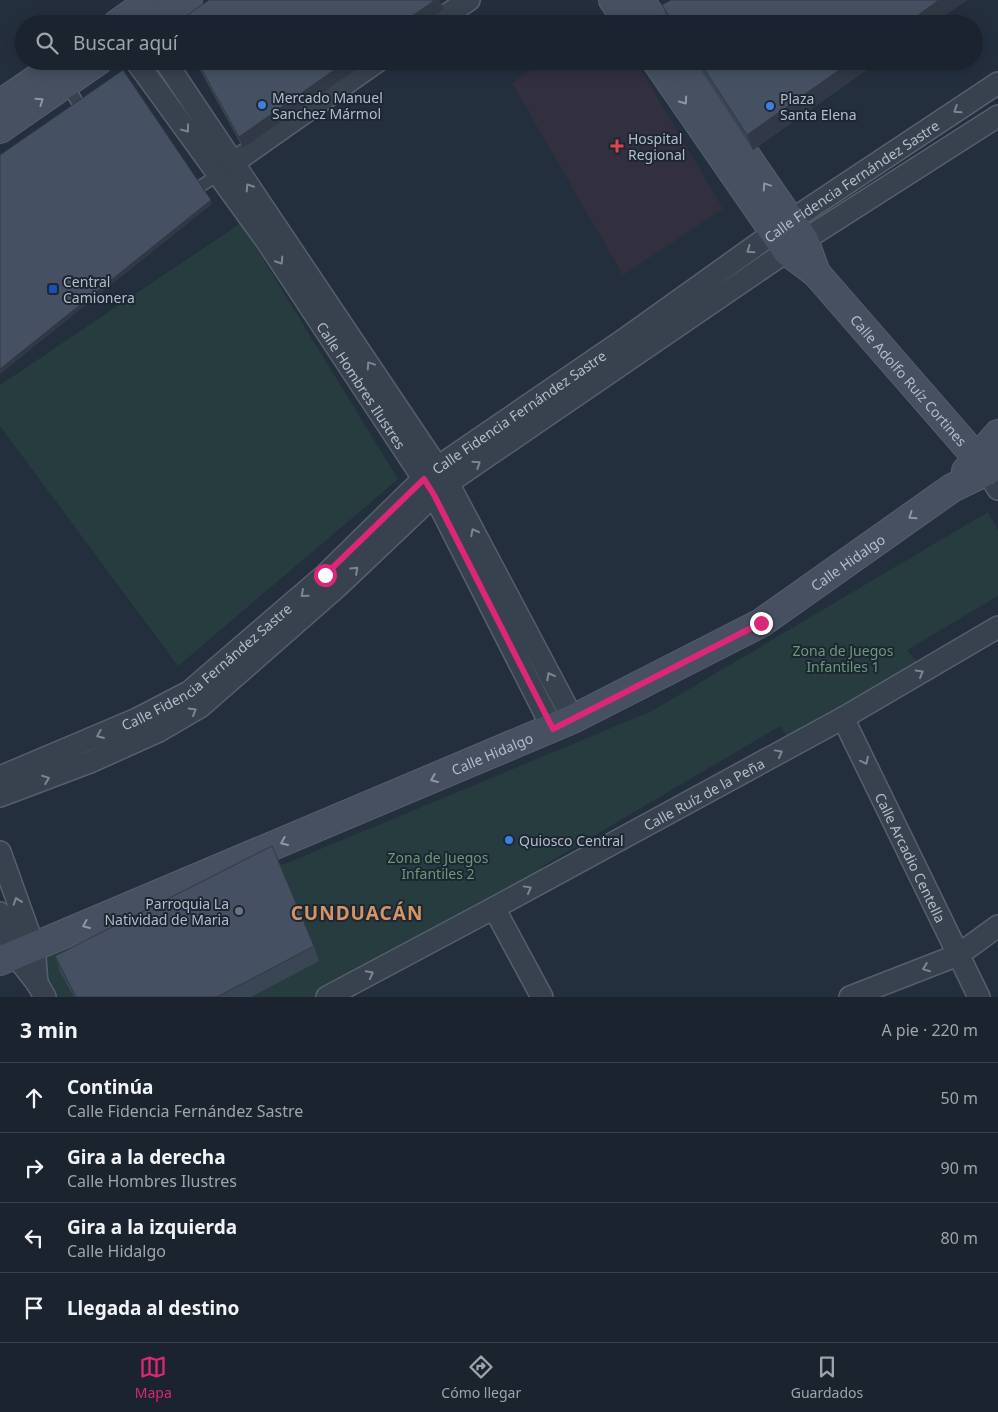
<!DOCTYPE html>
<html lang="es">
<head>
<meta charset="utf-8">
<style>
  body { margin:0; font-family:"Noto Sans",sans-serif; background:#282f3a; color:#f1f3f6 }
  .stop { position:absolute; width:15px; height:15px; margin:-11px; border:4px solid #db2777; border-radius:50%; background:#fff }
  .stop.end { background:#db2777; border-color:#fff; box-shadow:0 1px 5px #0008 }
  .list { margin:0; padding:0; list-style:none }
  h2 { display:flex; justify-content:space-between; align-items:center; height:65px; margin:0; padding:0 20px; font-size:21px }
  h2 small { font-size:16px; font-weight:400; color:#a0a4aa }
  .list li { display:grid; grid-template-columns:32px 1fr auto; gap:15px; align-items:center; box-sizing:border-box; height:70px; padding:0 20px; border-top:1px solid #39404a }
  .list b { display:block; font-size:19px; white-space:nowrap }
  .list p { margin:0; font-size:16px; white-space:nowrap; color:#a0a4aa }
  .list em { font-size:16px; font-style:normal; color:#a0a4aa }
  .icon { flex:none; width:28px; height:28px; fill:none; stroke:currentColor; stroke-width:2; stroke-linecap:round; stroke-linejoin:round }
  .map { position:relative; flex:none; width:998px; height:997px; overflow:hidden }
  .search { position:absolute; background:#1b232e; box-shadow:0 2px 12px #0003; left:15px; right:15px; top:15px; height:55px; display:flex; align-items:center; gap:12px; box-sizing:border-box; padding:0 18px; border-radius:28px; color:#a0a4aa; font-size:19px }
  .sheet { height:345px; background:#1b232e }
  nav { display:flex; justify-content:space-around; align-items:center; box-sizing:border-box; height:70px; border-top:1px solid #39404a; background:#1b232e; font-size:14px; color:#a0a4aa }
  nav a { display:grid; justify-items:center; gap:2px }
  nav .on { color:#db2777 }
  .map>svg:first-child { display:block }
</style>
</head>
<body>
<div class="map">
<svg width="998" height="997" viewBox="0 0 998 997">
  <rect width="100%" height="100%" fill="#242f3e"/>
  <path fill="#32303f" d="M544,61H636L723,209L623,275L512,83Z"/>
  <g fill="#263c3f">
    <path d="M241,223L398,479L178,666L0,426V385Z"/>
    <path d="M988,512L998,530V596L907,650L924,670L792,745L780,726L541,867L548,879L321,997H40L15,955L287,863L652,711Z"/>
  </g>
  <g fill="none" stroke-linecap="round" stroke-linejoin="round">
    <defs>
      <g id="lane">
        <path d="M66,83L85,115"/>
        <path d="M189,194L219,174"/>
      </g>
      <g id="street">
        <path d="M433,24L469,0"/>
        <path id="s1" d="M136,61L266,240L434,495L553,729"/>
        <path d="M165,61L448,483L573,719"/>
        <path d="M233,163L378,61"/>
        <path d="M987,471L998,489"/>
        <path id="s2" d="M843,718L979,997"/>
        <path id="s3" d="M0,777L137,719L189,692L325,575L423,479L438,467L625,339L790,221L998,83"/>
        <path d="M0,796L90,762L159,731L200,707L337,587L434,495L448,483L787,251L998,116"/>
        <path d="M0,852L34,947L37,983"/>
        <path d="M494,908L542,997"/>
        <path d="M0,913L15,955L37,983L45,997"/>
        <path id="s4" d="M327,997L494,908L843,718L998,627"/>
        <path d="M850,997L958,955L998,926"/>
      </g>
      <g id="secondary">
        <path d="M613,0L630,24"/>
        <path d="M640,0L656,24"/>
        <path d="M117,24L151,0"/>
        <path d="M152,24L188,0"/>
        <path id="s5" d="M656,61L787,251L816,273L977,458L987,471"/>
        <path d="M681,61L804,240L816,273"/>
        <path d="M0,104L63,61"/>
        <path d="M0,129L98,61"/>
        <path d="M966,471L998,434"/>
        <path id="s6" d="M0,961L573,719L761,623L952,488L987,471L998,462"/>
      </g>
    </defs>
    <use href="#lane" stroke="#565f6c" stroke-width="14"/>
    <use href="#street" stroke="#565f6c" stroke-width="24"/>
    <use href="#secondary" stroke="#565f6c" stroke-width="30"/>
    <use href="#lane" stroke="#38414e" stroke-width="11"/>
    <use href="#street" stroke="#38414e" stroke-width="21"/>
    <use href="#secondary" stroke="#465061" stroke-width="28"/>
  </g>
  <g fill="#3b4654">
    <path d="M967,0L933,24H670L668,20L662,5Z"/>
    <path d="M195,61H368L243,148Z"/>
    <path d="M695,61H879L753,150Z"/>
    <path d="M314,946L319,961L251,997H74L60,972L55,956Z"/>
  </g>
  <g fill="#303945">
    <path d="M435,0H440L444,9L422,24H401Z"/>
    <path d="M939,0H967L933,24H906Z"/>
    <path d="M347,61H368L243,148L239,137Z"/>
    <path d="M852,61H879L753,150L747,135Z"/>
    <path d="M211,200L212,204L0,374V369Z"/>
  </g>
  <g fill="#455162" stroke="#303945">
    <path d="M209,0H435L401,24H176V23Z"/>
    <path d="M671,0H939L906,24H674L662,5Z"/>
    <path d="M197,61H347L239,137Z"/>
    <path d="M699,61H852L747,135Z"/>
    <path d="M123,70L211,200L0,369V155Z"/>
    <path d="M272,846L314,946L217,997H76L55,956Z"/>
  </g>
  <defs><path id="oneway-chevron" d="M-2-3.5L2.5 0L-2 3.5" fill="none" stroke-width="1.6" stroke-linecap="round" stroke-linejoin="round" transform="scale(1.25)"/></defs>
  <g stroke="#8e96a5">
    <use href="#oneway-chevron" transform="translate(40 101) rotate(-35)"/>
    <use href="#oneway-chevron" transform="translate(684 101) rotate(55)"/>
    <use href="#oneway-chevron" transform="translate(766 186) rotate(-124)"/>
    <use href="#oneway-chevron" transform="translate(912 516) rotate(145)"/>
    <use href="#oneway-chevron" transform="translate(434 779) rotate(157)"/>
    <use href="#oneway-chevron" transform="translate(284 842) rotate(157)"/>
    <use href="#oneway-chevron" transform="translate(86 925) rotate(157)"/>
  </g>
  <g stroke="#7c8592">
    <use href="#oneway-chevron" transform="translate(957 110) rotate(147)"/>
    <use href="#oneway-chevron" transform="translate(186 129) rotate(53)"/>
    <use href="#oneway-chevron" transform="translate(249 187) rotate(-123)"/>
    <use href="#oneway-chevron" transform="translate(750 250) rotate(145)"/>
    <use href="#oneway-chevron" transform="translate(280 261) rotate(57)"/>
    <use href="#oneway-chevron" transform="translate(370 365) rotate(-124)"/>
    <use href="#oneway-chevron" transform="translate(477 464) rotate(-34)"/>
    <use href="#oneway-chevron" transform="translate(474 532) rotate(-118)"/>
    <use href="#oneway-chevron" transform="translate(355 570) rotate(-43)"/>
    <use href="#oneway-chevron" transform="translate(304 594) rotate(139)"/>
    <use href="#oneway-chevron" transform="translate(920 673) rotate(-30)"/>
    <use href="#oneway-chevron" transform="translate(550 676) rotate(-118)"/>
    <use href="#oneway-chevron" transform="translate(193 711) rotate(-30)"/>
    <use href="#oneway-chevron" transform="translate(100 735) rotate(157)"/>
    <use href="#oneway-chevron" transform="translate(779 753) rotate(-29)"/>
    <use href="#oneway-chevron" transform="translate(865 761) rotate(64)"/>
    <use href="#oneway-chevron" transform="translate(46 779) rotate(-21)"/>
    <use href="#oneway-chevron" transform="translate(528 889) rotate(-29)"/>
    <use href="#oneway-chevron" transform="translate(17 901) rotate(-109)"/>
    <use href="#oneway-chevron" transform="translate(926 968) rotate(159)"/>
    <use href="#oneway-chevron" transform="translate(370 974) rotate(-28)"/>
  </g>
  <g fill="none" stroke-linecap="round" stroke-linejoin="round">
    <path stroke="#db2777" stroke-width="6" d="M325,575L424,479L434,495L553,729L761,623"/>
  </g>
  <g fill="#3f7fe0" stroke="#1d2633" stroke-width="2">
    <circle cx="262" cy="105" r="5"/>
    <circle cx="770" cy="106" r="5"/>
    <circle cx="509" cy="840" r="5"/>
  </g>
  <path fill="#e0444e" stroke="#1d2633" stroke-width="2" d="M614.5 138.5h5v5h5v5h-5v5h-5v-5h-5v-5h5z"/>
  <rect fill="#1a4fb4" stroke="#1d2633" stroke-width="2" x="48" y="284" width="10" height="10" rx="2.5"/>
  <circle fill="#6b7280" stroke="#1d2633" stroke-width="2" cx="239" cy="911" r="5"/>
  <g text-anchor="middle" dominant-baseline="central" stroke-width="4" stroke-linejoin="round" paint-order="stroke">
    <g font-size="14" fill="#b4bcc9" stroke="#1d2633" text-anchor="start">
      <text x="272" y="97">Mercado Manuel<tspan x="272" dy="16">Sanchez Mármol</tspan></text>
      <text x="780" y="98">Plaza<tspan x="780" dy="16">Santa Elena</tspan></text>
      <text x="628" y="138">Hospital<tspan x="628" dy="16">Regional</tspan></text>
      <text x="63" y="281">Central<tspan x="63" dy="16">Camionera</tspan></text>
      <text x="519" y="840">Quiosco Central</text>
      <text x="229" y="903" text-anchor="end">Parroquia La<tspan x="229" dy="16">Natividad de Maria</tspan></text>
    </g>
    <g font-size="14" fill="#b4bcc9" stroke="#1d2633">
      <text stroke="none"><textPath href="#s3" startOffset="1046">Calle Fidencia Fernández Sastre</textPath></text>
      <text stroke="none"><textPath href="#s5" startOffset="409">Calle Adolfo Ruíz Cortines</textPath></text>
      <text stroke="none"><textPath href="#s1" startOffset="395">Calle Hombres Ilustres</textPath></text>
      <text stroke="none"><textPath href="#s3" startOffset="641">Calle Fidencia Fernández Sastre</textPath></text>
      <text stroke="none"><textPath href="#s6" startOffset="939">Calle Hidalgo</textPath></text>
      <text stroke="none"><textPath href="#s3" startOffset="236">Calle Fidencia Fernández Sastre</textPath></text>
      <text stroke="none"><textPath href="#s6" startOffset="534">Calle Hidalgo</textPath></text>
      <text stroke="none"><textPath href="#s4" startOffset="428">Calle Ruíz de la Peña</textPath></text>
      <text stroke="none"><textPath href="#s2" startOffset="155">Calle Arcadio Centella</textPath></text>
    </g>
    <g font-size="14" fill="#6b9a76" stroke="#1d2633">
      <text x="843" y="650">Zona de Juegos<tspan x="843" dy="16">Infantiles 1</tspan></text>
      <text x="438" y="857">Zona de Juegos<tspan x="438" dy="16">Infantiles 2</tspan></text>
    </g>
    <g font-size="19" font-weight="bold" letter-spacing="1" fill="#d59563" stroke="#1d2633">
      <text x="357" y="913">CUNDUACÁN</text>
    </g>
  </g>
</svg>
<div class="stop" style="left:325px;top:575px"></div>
<div class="stop end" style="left:761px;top:623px"></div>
<div class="search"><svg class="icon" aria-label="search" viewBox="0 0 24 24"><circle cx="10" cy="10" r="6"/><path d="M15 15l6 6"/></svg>Buscar aquí</div>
</div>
<section class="sheet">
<h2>3 min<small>A pie · 220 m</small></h2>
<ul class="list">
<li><svg class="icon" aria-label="ahead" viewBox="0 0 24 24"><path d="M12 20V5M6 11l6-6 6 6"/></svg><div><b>Continúa</b><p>Calle Fidencia Fernández Sastre</p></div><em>50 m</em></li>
<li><svg class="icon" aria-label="right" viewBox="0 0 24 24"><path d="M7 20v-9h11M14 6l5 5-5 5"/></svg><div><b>Gira a la derecha</b><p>Calle Hombres Ilustres</p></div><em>90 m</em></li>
<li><svg class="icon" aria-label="left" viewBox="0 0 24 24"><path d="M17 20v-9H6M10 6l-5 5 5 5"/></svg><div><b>Gira a la izquierda</b><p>Calle Hidalgo</p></div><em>80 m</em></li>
<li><svg class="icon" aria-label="arrive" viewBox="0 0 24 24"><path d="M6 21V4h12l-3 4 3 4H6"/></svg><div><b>Llegada al destino</b></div></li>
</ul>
</section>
<nav>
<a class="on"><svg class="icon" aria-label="map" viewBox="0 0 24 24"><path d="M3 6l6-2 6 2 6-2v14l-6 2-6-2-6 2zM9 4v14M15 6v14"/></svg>Mapa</a>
<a><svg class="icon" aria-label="directions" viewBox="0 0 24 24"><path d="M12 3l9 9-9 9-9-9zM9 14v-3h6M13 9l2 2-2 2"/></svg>Cómo llegar</a>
<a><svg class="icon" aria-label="saved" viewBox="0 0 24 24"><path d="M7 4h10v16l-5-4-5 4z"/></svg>Guardados</a>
</nav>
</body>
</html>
